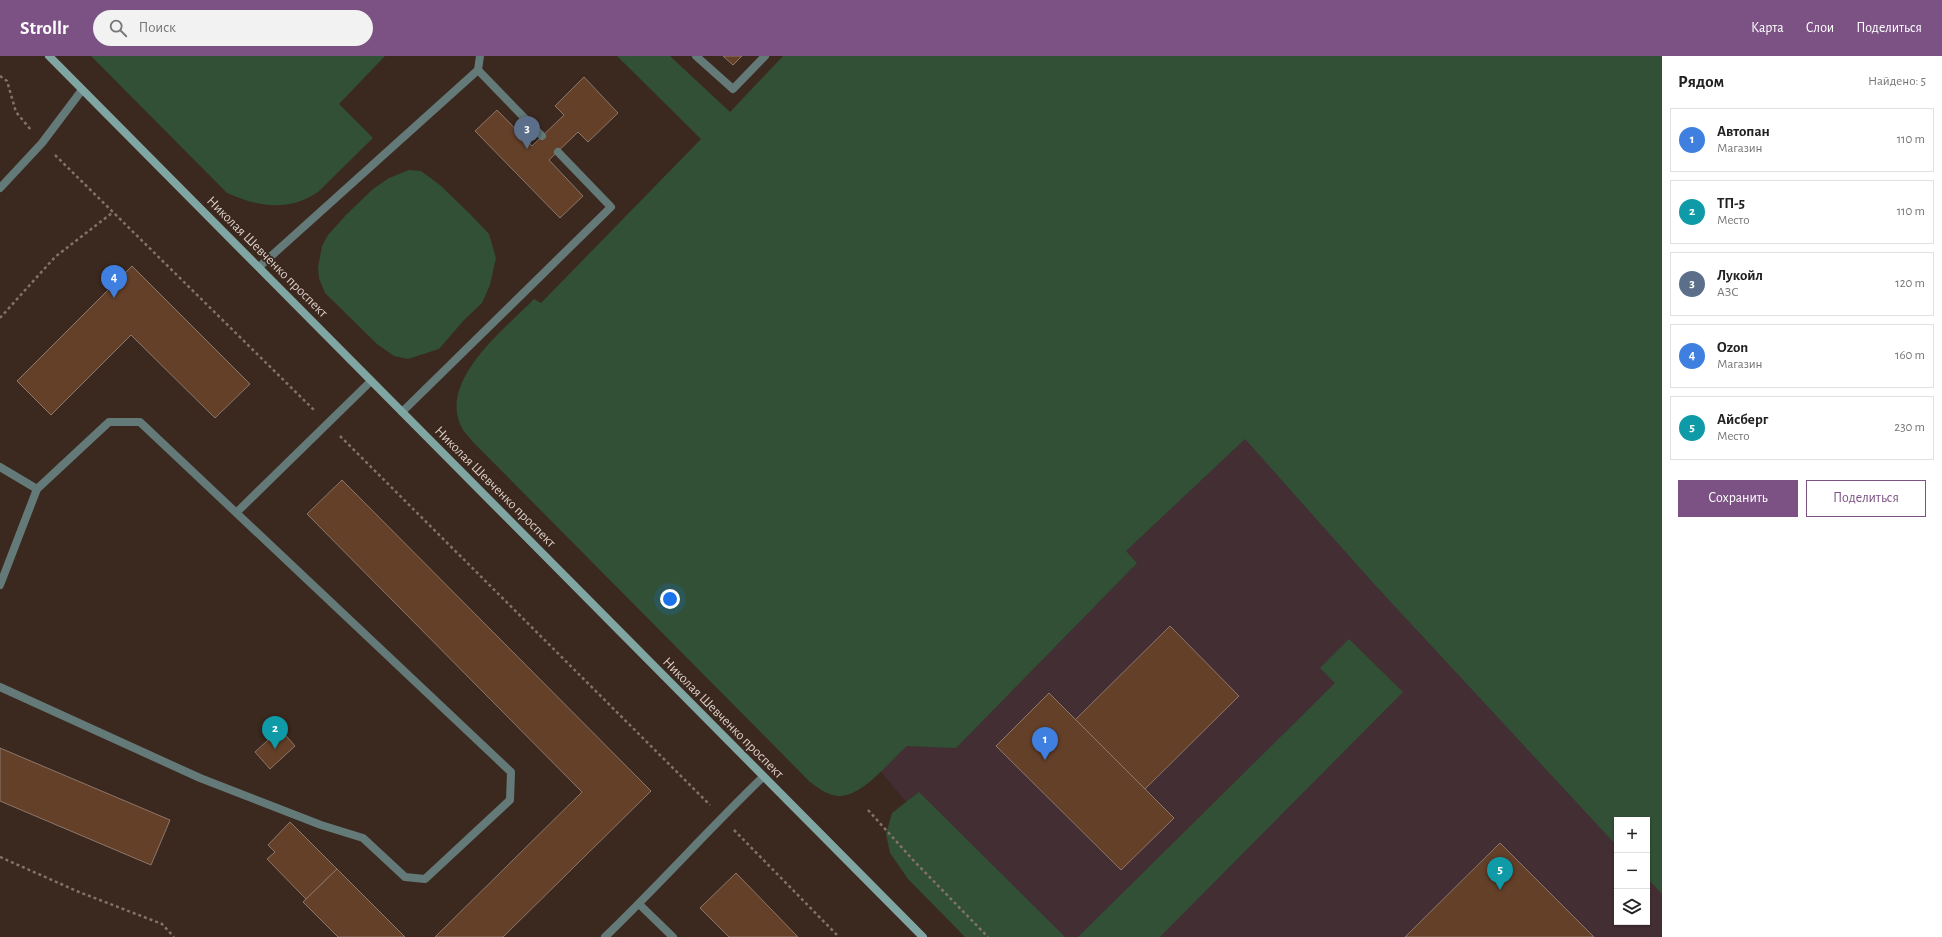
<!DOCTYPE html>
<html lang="ru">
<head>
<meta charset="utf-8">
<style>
  body { margin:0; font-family:"Alegreya Sans",sans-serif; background:#f2f2f2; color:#222 }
  .controls { position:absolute; right:12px; bottom:12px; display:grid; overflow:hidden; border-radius:0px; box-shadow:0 1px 3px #0004 }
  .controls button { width:36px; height:36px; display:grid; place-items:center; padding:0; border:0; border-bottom:1px solid #e0e0e0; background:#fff; color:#222; font:20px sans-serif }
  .you { position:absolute; left:670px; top:543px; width:14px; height:14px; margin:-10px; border:3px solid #fff; border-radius:50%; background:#1a73e8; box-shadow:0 0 0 6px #1a73e833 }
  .badge { display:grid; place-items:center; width:26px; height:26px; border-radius:50%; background:#7c5285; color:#fff; font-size:13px; font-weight:700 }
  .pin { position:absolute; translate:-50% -33px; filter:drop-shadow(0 1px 2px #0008) }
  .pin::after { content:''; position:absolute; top:21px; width:14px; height:12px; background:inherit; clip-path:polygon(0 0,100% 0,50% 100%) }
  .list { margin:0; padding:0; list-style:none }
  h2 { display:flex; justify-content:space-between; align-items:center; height:52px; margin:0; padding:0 16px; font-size:17px }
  h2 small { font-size:13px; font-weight:400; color:#767676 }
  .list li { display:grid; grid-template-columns:26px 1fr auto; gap:12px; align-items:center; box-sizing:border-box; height:64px; margin:0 8px 8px; padding:0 8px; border:1px solid #e0e0e0; border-radius:0px }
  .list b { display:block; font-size:15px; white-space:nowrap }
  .list p { margin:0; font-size:13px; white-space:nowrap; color:#767676 }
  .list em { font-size:13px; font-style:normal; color:#767676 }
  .actions { display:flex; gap:8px; padding:12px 16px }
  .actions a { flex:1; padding:9px 0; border:1px solid #7c5285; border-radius:0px; text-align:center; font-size:14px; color:#7c5285 }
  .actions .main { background:#7c5285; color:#fff }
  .icon { flex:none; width:22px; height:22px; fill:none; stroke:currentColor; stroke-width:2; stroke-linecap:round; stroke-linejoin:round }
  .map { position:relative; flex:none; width:1662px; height:881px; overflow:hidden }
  header { display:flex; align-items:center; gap:24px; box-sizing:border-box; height:56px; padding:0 20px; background:#7c5285; color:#fff }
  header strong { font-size:19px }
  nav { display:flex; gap:22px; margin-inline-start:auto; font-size:14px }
  .search { width:280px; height:36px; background:#f2f2f2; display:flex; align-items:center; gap:10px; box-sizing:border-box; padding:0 14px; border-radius:22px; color:#767676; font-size:15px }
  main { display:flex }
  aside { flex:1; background:#fff }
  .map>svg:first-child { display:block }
</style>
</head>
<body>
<header>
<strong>Strollr</strong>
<div class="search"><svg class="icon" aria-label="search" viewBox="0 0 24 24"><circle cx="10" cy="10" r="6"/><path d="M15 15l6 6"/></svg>Поиск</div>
<nav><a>Карта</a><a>Слои</a><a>Поделиться</a></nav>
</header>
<main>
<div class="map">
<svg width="1662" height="881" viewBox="0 0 1662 881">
  <rect width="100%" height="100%" fill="#3b281e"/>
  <path fill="#422e33" d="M1233,345L1617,769V866H1647V802L1662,819V881H1040L914,756L873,706Z"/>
  <g fill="#315035">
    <path d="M91,0H385L339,48L373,82L318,136C289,156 258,151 227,137Z"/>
    <path d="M617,0H670L730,56L783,0H1662V838L1647,822V764H1617V790L1375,529L1245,383L1126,495L1137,507L956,692L907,690C890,705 861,742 838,740C827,739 818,732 810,726L473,386C470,382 466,378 463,374C435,326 505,273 534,243L541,247L701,83Z"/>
    <path d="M409,114L421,115L440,129L471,159L489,178L496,202L490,229L482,247L464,264L439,293L408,303L394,300L377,288L325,237L319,222L318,211L322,190L328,179L346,159L373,133L389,122Z"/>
    <path d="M1349,583L1403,636L1160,881H1078L1335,627L1320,612Z"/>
    <path d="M919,736L1065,881H965L908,823L890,797L886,778L892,757Z"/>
  </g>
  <g fill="#644029" stroke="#8d776a">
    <path d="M723,0H742L733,9Z"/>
    <path d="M584,21L618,57L588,86L578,76L549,104L583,140L560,162L475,75L497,54L532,90L564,59L555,50Z"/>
    <path d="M132,210L250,328L215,362L131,279L51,359L17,325Z"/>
    <path d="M342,424L651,735L503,881H435L582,736L307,458Z"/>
    <path d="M1170,570L1239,640L1145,733L1075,664Z"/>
    <path d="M1049,637L1174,762L1121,814L996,690Z"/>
    <path d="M280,673L295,690L270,713L255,696Z"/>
    <path d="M0,692L170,764L151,809L0,745Z"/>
    <path d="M290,766L337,813L306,843L267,803L275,796L268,789Z"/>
    <path d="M1500,787L1594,881H1405Z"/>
    <path d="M337,813L405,881H338L303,846Z"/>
    <path d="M736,817L798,881H729L700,852Z"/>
  </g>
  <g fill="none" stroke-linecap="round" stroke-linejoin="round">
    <g stroke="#83726a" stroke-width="2.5" stroke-dasharray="3 3" stroke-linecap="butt">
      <path d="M0,20L7,25L16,56L31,74"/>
      <path d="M55,99L315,355"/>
      <path d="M0,262L55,201L112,157"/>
      <path d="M340,380L710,749"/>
      <path d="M868,754L914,805L988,881"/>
      <path d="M734,774L839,881"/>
      <path d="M0,801L79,836L162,868L174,881"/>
    </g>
    <g stroke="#637a79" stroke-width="8">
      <path d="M696,0L733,33L765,0"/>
      <path d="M478,14L480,0"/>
      <path d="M259,211L478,14L542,80"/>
      <path d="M402,356L611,151L558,96"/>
      <path d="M0,411L37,433"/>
      <path d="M237,456L371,325"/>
      <path d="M0,529L37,433L109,366H140L511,716L510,744L425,823L405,821L363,782L321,769L200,722L0,631"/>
      <path d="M639,848L673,881"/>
      <path d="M605,881C659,829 709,773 763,721"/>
    </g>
    <path stroke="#637a79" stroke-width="8" d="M0,132L42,87L82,34"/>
    <path stroke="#80a6a3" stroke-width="8" d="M49,0L923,881"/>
  </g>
  <g text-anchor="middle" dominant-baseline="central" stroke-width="3.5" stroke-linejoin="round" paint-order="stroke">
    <g font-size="14" fill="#dbcec8" stroke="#3b281e">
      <text transform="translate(267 201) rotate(45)">Николая Шевченко проспект</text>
      <text transform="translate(495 431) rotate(45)">Николая Шевченко проспект</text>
      <text transform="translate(723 662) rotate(45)">Николая Шевченко проспект</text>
    </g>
  </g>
</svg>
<div class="controls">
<button>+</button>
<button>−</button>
<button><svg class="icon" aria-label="layers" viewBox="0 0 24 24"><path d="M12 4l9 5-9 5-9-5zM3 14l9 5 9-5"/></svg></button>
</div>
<div class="you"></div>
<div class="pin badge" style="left:1045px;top:704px;background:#3f7fe0">1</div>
<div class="pin badge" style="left:275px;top:693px;background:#0f9aa8">2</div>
<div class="pin badge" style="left:527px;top:93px;background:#5c6f8a">3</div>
<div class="pin badge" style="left:114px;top:242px;background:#3f7fe0">4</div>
<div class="pin badge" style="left:1500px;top:834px;background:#0f9aa8">5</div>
</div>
<aside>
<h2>Рядом<small>Найдено: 5</small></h2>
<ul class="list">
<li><span class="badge" style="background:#3f7fe0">1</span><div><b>Автопан</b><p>Магазин</p></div><em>110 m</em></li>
<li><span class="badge" style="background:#0f9aa8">2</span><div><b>ТП-5</b><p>Место</p></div><em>110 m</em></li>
<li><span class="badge" style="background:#5c6f8a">3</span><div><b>Лукойл</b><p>АЗС</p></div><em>120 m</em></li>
<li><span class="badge" style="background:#3f7fe0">4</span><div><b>Ozon</b><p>Магазин</p></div><em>160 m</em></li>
<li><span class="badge" style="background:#0f9aa8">5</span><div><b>Айсберг</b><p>Место</p></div><em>230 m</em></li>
</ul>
<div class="actions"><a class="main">Сохранить</a><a>Поделиться</a></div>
</aside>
</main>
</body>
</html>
